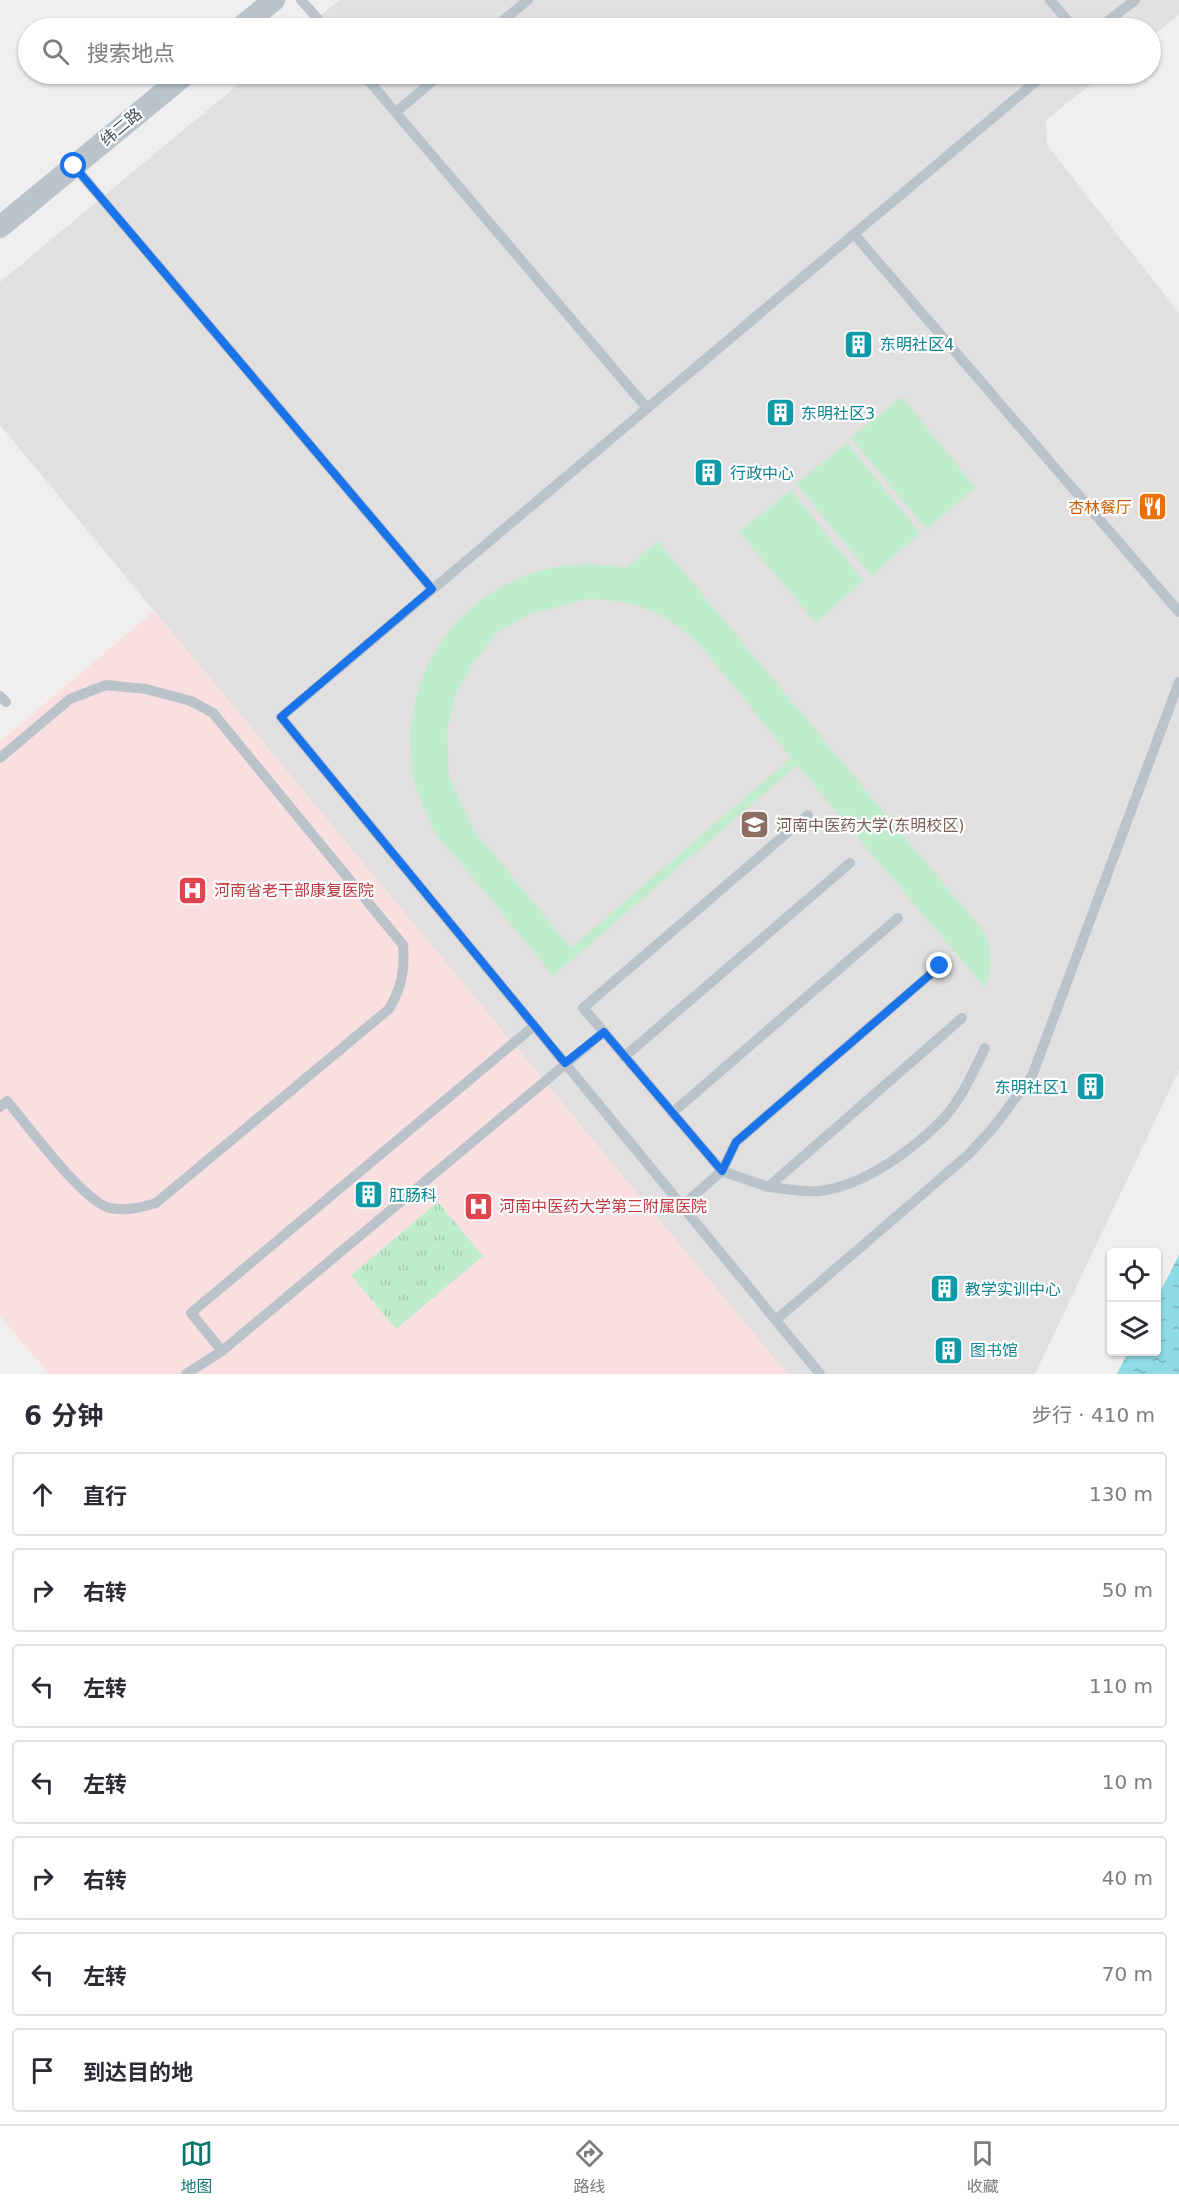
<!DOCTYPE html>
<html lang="zh">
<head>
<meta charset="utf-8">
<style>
  body { margin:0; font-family:"DejaVu Sans","Noto Sans SC",sans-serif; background:#f7f7f7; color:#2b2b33 }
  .controls { position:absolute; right:18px; bottom:18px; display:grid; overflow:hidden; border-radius:6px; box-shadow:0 2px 4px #0004 }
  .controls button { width:54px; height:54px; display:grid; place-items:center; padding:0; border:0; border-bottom:2px solid #e1e1e2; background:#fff; color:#2b2b33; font:30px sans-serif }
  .stop { position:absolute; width:18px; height:18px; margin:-14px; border:4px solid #1a73e8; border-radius:50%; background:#fff }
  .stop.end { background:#1a73e8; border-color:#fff; box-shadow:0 2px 6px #0008 }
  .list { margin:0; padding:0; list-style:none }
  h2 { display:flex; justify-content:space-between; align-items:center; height:78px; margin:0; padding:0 24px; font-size:26px }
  h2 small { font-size:20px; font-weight:400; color:#7c7c81 }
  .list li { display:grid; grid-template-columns:39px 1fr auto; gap:18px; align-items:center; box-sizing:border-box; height:84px; margin:0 12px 12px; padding:0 12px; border:2px solid #e1e1e2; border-radius:6px }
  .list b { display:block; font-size:22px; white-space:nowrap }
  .list em { font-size:20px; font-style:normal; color:#7c7c81 }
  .icon { flex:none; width:33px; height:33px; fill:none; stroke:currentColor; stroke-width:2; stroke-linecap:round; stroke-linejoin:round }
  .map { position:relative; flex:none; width:1179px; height:1374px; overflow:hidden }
  .search { position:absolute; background:#fff; box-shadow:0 2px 4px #0004; left:18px; right:18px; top:18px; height:66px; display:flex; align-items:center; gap:15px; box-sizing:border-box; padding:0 21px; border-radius:33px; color:#7c7c81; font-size:22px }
  .sheet { height:750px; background:#fff }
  nav { display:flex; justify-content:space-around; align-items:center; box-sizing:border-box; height:84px; border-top:2px solid #e1e1e2; background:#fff; font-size:16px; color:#7c7c81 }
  nav a { display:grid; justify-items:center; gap:3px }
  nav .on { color:#0f766e }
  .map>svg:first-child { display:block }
</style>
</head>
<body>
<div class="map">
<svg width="1179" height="1374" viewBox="0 0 1179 1374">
  <defs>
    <pattern id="grass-tufts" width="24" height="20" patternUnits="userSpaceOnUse" patternTransform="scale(1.5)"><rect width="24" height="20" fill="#beeccd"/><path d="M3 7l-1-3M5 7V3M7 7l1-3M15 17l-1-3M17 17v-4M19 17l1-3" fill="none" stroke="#a5ccb2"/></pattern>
    <pattern id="water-ripples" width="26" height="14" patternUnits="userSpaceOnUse" patternTransform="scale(1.5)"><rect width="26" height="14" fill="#8edae6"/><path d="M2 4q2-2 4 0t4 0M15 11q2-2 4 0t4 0" fill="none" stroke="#76b3bd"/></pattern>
  </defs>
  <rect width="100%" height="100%" fill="#f0eeee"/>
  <g fill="#e1dfdf">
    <path d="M340,0H1179V15L1151,37L1150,28H305Z"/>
    <path d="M251,74H1104L1046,120L1047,145L1179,313V1070L1035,1374H787L0,425V282Z"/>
  </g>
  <path fill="#f9dfdf" d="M154,611L787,1374H49L0,1316V742Z"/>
  <path fill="url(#grass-tufts)" d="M438,1202L483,1256L396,1329L351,1275Z"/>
  <g fill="#beeccd" fill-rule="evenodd">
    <path d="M902,397L975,487L927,530L851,438Z"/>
    <path d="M847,443L920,533L872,576L796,484Z"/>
    <path d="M791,490L864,581L816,623L739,532Z"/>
    <path d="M658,541L984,932C993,953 993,967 985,988L797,765L553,976C524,940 494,903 464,867C454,854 437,840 431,824C424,809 416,790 412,773C411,764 412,754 411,746C407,631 515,544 626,568ZM587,599C666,600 691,633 737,690C755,713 773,735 791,758L571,948L473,829L449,776L447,732L456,693L474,662L498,632L530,614Z"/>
  </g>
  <path fill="url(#water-ripples)" d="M1179,1255V1374H1117L1128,1352H1156L1157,1298Z"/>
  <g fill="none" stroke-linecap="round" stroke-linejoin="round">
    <g stroke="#bac3ca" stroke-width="10">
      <path d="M301,0L326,28"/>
      <path d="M1050,0L1074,28"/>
      <path d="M494,28L528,0"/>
      <path d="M1099,28L1135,0"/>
      <path d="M363,74L646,407"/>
      <path d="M396,112L441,74"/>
      <path d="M74,166L432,589"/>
      <path d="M854,234L1045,74"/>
      <path d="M0,696L6,702"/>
      <path d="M0,758L70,699L106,685L146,689L191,701L213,713L403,945C405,970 402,987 389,1009L156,1203C140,1208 126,1211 110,1208C83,1202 27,1124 7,1101L0,1107"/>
      <path d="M940,966L736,1142L722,1171L768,1187L962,1018"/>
      <path d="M604,1032L583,1008L808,815"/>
      <path d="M624,1057L850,863"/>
      <path d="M672,1113L898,918"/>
      <path d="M768,1187C784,1188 803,1193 819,1191C864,1186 911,1151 942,1120C961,1100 973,1072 985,1048"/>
      <path d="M776,1320L969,1154L993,1128L1032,1076L1179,682"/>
      <path d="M222,1351L191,1313L534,1026"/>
      <path d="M186,1374L222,1351L604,1032L722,1171L682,1206"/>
      <path d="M820,1374L281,717L854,234L1179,612"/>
    </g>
    <g stroke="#bac3ca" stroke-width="22">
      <path d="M240,28L274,0"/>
      <path d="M0,227L186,74"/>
    </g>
  </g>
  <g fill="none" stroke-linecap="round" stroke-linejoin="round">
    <path stroke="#1a73e8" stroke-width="8" d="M74,166L432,589L281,717L565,1063L604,1032L722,1171L736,1142L940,966"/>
  </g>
  <defs>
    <symbol id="building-square" viewBox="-11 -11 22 22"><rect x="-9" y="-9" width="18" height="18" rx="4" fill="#0f9aa8" stroke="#fff"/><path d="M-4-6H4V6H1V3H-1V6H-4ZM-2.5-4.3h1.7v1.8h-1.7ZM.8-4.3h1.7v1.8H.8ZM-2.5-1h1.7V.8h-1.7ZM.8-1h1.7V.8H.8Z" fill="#fff"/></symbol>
    <symbol id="restaurant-square" viewBox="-11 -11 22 22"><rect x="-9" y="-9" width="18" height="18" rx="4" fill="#e8710a" stroke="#fff"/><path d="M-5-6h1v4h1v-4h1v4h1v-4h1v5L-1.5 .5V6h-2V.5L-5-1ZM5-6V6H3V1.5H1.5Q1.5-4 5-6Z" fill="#fff"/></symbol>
    <symbol id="university-square" viewBox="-11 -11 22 22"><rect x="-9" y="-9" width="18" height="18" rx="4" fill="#8d6e63" stroke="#fff"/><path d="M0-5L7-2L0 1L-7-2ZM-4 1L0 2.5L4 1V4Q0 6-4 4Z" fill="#fff"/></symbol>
    <symbol id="hospital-square" viewBox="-11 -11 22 22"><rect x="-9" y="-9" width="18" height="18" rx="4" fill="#e0444e" stroke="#fff"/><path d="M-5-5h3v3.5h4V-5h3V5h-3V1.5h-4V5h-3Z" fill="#fff"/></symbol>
  </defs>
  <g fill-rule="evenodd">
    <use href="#building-square" x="842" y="328" width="33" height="33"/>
    <use href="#building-square" x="764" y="396" width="33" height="33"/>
    <use href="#building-square" x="692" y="456" width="33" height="33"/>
    <use href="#restaurant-square" x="1136" y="490" width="33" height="33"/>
    <use href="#university-square" x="738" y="808" width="33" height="33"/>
    <use href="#hospital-square" x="176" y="874" width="33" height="33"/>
    <use href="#building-square" x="1074" y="1070" width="33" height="33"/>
    <use href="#building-square" x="352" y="1178" width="33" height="33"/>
    <use href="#hospital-square" x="462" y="1190" width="33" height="33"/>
    <use href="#building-square" x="928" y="1272" width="33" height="33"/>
    <use href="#building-square" x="932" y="1334" width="33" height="33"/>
  </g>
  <g text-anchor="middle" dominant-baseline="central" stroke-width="4.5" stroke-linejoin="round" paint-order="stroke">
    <g font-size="16" fill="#47525a" stroke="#fff">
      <text transform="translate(121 127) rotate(-40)">纬二路</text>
    </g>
    <g font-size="16" fill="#0d838f" stroke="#fff" text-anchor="start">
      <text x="880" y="344">东明社区4</text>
      <text x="801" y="413">东明社区3</text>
      <text x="730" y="473">行政中心</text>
      <text x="1069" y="1087" text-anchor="end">东明社区1</text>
      <text x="389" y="1195">肛肠科</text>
      <text x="965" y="1289">教学实训中心</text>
      <text x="970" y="1350">图书馆</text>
    </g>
    <g font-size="16" fill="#c56008" stroke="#fff" text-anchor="end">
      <text x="1132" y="507">杏林餐厅</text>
    </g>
    <g font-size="16" fill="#785e54" stroke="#fff" text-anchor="start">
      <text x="776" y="825">河南中医药大学(东明校区)</text>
    </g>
    <g font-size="16" fill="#be3a42" stroke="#fff" text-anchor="start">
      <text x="214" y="890">河南省老干部康复医院</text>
      <text x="499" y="1206">河南中医药大学第三附属医院</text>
    </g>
  </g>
</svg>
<div class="controls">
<button><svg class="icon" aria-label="locate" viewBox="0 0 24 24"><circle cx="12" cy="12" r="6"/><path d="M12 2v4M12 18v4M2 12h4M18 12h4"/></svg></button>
<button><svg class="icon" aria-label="layers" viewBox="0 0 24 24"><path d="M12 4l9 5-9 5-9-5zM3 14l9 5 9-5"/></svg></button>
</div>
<div class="stop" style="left:74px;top:166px"></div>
<div class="stop end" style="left:940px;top:966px"></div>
<div class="search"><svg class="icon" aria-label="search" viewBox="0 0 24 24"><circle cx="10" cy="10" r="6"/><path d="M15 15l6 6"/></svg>搜索地点</div>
</div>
<section class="sheet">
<h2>6 分钟<small>步行 · 410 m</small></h2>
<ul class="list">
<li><svg class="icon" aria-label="ahead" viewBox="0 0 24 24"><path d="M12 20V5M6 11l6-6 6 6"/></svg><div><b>直行</b></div><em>130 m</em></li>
<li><svg class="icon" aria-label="right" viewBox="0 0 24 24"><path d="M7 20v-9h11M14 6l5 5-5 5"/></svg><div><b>右转</b></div><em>50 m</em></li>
<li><svg class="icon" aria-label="left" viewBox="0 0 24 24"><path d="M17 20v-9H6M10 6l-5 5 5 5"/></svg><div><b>左转</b></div><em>110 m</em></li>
<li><svg class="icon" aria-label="left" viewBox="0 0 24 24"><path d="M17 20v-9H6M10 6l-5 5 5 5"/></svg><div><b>左转</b></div><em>10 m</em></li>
<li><svg class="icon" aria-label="right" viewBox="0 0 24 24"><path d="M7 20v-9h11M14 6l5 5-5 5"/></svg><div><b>右转</b></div><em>40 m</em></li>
<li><svg class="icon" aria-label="left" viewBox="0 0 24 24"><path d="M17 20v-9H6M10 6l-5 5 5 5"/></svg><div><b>左转</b></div><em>70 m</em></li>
<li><svg class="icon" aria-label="arrive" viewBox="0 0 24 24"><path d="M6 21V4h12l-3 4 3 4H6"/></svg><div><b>到达目的地</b></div></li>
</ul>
</section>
<nav>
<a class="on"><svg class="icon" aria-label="map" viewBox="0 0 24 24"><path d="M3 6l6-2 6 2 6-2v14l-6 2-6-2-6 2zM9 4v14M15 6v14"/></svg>地图</a>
<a><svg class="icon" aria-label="directions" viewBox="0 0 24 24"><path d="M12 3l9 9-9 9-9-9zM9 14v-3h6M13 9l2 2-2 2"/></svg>路线</a>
<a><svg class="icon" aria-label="saved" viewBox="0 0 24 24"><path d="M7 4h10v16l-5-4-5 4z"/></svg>收藏</a>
</nav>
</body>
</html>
